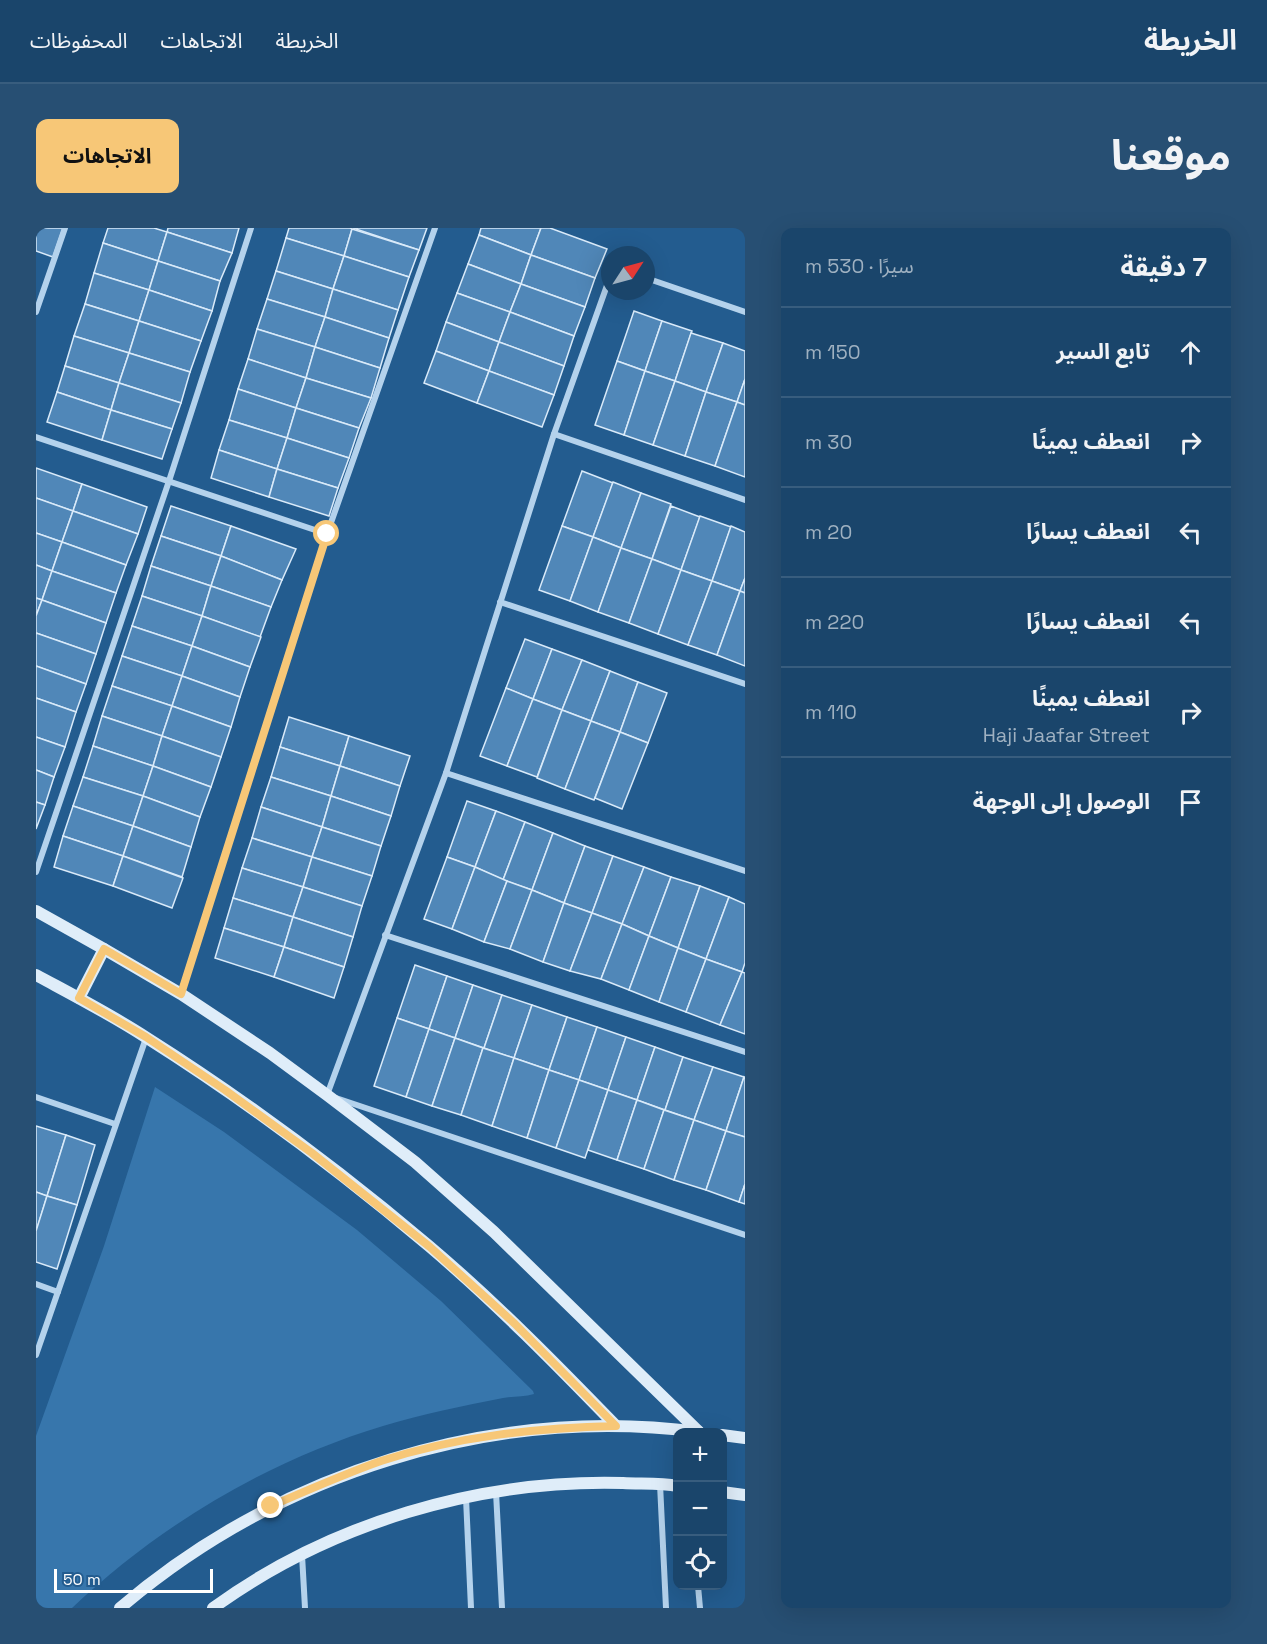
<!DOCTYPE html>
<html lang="ar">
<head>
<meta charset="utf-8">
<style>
  body { margin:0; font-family:"Space Grotesk","Noto Sans Arabic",sans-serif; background:#274f73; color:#f1f3f6; direction:rtl }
  .controls { position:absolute; right:18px; bottom:18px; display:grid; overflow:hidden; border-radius:12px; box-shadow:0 6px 24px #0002 }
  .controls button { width:54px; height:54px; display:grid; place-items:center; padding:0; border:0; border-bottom:2px solid #385d7e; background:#1a456b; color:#f1f3f6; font:30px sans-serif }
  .compass { position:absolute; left:565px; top:18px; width:54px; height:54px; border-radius:50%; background:#1a456b; box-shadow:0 6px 24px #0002; rotate:54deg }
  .scale { position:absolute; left:18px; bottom:15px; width:159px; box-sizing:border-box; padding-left:6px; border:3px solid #fff; border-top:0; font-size:16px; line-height:21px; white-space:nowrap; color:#fff; -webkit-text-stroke:4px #235c8f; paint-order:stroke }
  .stop { position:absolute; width:18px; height:18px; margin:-14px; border:4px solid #f7c777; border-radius:50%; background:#fff }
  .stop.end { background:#f7c777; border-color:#fff; box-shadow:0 2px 6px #0008 }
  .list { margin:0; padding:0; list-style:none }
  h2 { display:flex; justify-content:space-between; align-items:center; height:78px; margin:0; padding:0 24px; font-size:26px }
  h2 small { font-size:20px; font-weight:400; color:#9fb1c1 }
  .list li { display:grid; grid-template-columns:39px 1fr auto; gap:18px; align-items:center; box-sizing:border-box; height:90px; padding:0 24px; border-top:2px solid #385d7e }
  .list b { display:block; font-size:22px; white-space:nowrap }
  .list p { margin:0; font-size:20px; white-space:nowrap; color:#9fb1c1 }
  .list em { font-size:20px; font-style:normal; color:#9fb1c1 }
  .icon { flex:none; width:33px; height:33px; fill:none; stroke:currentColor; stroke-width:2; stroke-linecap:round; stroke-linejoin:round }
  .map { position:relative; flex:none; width:709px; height:1380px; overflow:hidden; direction:ltr; border-radius:12px }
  header { display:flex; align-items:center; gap:36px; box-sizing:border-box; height:84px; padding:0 30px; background:#1a456b; border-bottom:2px solid #385d7e }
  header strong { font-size:28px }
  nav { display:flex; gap:33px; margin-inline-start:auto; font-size:21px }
  .intro { display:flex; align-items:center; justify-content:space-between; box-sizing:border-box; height:144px; padding:0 36px }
  h1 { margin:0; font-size:42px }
  .button { padding:15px 27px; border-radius:12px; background:#f7c777; color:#111; font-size:21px; font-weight:700 }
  main { display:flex; gap:36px; padding:0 36px }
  aside { flex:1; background:#1a456b; border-radius:12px; box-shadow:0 6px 24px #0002 }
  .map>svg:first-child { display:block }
</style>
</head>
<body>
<header>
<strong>الخريطة</strong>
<nav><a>الخريطة</a><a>الاتجاهات</a><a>المحفوظات</a></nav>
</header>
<div class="intro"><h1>موقعنا</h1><a class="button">الاتجاهات</a></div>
<main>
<aside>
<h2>7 دقيقة<small>سيرًا · 530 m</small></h2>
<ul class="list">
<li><svg class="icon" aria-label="ahead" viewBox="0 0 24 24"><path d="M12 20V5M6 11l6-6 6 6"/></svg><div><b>تابع السير</b></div><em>150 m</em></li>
<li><svg class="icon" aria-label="right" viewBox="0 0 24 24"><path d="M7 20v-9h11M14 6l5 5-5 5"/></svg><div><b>انعطف يمينًا</b></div><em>30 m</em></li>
<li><svg class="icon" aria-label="left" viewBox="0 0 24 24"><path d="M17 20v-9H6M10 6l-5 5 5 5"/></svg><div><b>انعطف يسارًا</b></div><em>20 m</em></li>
<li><svg class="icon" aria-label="left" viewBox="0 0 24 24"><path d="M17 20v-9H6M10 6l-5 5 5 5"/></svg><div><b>انعطف يسارًا</b></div><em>220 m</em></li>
<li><svg class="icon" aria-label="right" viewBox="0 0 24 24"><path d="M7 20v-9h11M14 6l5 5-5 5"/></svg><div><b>انعطف يمينًا</b><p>Haji Jaafar Street</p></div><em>110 m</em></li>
<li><svg class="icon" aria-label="arrive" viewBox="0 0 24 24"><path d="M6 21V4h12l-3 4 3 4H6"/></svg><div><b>الوصول إلى الوجهة</b></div></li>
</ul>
</aside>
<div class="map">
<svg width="709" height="1380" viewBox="0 0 709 1380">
  <rect width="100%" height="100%" fill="#235c8f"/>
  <path fill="#3776ac" d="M119,859L188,904L321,1002L405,1073L497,1163L498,1166C488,1169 477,1168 467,1170C427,1178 386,1186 347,1198C231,1233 124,1297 36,1380H0V1208L68,1018Z"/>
  <g fill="#5087b8" stroke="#d9eaf9" stroke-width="1.5">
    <path d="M0,0H27L17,29L0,23Z"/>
    <path d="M72,0H118L131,4L122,33L67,15Z"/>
    <path d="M132,0H203L196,25L131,4Z"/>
    <path d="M253,0H314L316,1L308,28L250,10Z"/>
    <path d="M317,0H391L383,22Z"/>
    <path d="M445,0H505L495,27L443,7Z"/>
    <path d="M505,0H514L571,21L559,50L495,27Z"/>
    <path d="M316,1L383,22L373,49L308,28Z"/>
    <path d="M131,4L196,25L184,53L122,33Z"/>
    <path d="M443,7L495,27L485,56L432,36Z"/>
    <path d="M250,10L308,28L297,61L240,43Z"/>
    <path d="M67,15L122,33L113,62L58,45Z"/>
    <path d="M495,27L559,50L549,79L485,56Z"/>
    <path d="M308,28L373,49L362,82L297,61Z"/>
    <path d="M122,33L184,53L176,83L113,62Z"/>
    <path d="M432,36L485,56L474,84L421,65Z"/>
    <path d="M240,43L297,61L289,89L231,71Z"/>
    <path d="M58,45L113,62L103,93L49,76Z"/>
    <path d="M485,56L549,79L538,108L474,84Z"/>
    <path d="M297,61L362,82L353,110L289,89Z"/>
    <path d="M113,62L176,83L165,113L103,93Z"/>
    <path d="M421,65L474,84L463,114L410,94Z"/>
    <path d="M231,71L289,89L279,119L221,101Z"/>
    <path d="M49,76L103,93L93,125L38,108Z"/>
    <path d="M598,83L626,93L609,143L581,133Z"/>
    <path d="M474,84L538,108L528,138L463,114Z"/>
    <path d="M289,89L353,110L344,140L279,119Z"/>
    <path d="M103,93L165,113L154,144L93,125Z"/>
    <path d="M626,93L656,103L639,153L609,143Z"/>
    <path d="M410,94L463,114L453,143L400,123Z"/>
    <path d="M221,101L279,119L270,150L212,131Z"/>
    <path d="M655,105L687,115L670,164L639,153Z"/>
    <path d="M38,108L93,125L83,155L29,138Z"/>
    <path d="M463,114L528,138L518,167L453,143Z"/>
    <path d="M687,115L709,123V151L701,174L670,164Z"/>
    <path d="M279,119L344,140L335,170L270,150Z"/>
    <path d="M400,123L453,143L441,175L388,155Z"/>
    <path d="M93,125L154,144L145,175L83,155Z"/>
    <path d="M212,131L270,150L260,180L202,161Z"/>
    <path d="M581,133L609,143L588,207L559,197Z"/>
    <path d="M29,138L83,155L75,182L21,164Z"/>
    <path d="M453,143L518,167L506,199L441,175Z"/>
    <path d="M609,143L639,153L617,217L588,207Z"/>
    <path d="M270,150L335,170L323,200L260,180Z"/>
    <path d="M709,151V177L701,174Z"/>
    <path d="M639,153L670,164L649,228L617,217Z"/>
    <path d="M83,155L145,175L136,201L75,182Z"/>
    <path d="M202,161L260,180L251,210L193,192Z"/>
    <path d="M21,164L75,182L66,212L11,194Z"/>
    <path d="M670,164L701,174L679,238L649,228Z"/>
    <path d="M701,174L709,177V249L679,238Z"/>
    <path d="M260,180L323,200L313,230L251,210Z"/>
    <path d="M75,182L136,201L126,231L66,212Z"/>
    <path d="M193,192L251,210L241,241L183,222Z"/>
    <path d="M251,210L313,230L302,260L241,241Z"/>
    <path d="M183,222L241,241L233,269L175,250Z"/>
    <path d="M0,240L46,256L37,283L0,270Z"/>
    <path d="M241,241L302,260L293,288L233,269Z"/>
    <path d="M546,243L577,255L557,309L526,298Z"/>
    <path d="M577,254L605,265L585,320L557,309Z"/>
    <path d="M46,256L111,279L102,306L37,283Z"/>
    <path d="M605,265L635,276L616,331L585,320Z"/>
    <path d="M0,270L37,283L26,314L0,305Z"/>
    <path d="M135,278L195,298L185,328L125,308Z"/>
    <path d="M635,278L664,289L645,342L616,331Z"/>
    <path d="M37,283L102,306L90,337L26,314Z"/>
    <path d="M664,288L695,299L676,353L645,342Z"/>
    <path d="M195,298L260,321L246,352L185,328Z"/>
    <path d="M526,298L557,309L534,373L503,362Z"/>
    <path d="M695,298L709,304V350L704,363L676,353Z"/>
    <path d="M0,305L26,314L16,343L0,337Z"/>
    <path d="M125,308L185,328L175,358L115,338Z"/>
    <path d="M557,309L585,320L562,384L534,373Z"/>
    <path d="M26,314L90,337L80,365L16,343Z"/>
    <path d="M585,320L616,331L593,395L562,384Z"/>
    <path d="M185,328L246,352L235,379L175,358Z"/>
    <path d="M616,331L645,342L622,406L593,395Z"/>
    <path d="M0,337L16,343L6,372L0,370Z"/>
    <path d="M115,338L175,358L166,388L106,368Z"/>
    <path d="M645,342L676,353L652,417L622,406Z"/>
    <path d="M16,343L80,365L70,395L6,372Z"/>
    <path d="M709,350V365L704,363Z"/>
    <path d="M676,353L704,363L681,427L652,417Z"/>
    <path d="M175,358L235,379L224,409L166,388Z"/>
    <path d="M704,363L709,365V438L681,427Z"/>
    <path d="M106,368L166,388L156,418L96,398Z"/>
    <path d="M0,370L6,372L0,388Z"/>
    <path d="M6,372L70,395L60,426L0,405V388Z"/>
    <path d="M166,388L225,409L214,439L156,418Z"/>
    <path d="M96,398L156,418L146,448L86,428Z"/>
    <path d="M0,405L60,426L50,456L0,438Z"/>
    <path d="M489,411L516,421L497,471L470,460Z"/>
    <path d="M156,418L214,439L204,469L146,448Z"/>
    <path d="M516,421L546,432L526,482L497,471Z"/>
    <path d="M86,428L146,448L136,478L76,458Z"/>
    <path d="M546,432L574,443L555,493L526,482Z"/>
    <path d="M0,438L50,456L40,484L0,470Z"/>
    <path d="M574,443L602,454L584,504L555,493Z"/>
    <path d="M146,448L204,469L195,499L136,478Z"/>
    <path d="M602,454L631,465L612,515L584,504Z"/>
    <path d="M76,458L136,478L126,508L66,488Z"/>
    <path d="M470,460L497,471L471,538L444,528Z"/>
    <path d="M0,470L40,484L29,519L0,509Z"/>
    <path d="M497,471L526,482L501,549L471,538Z"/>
    <path d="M136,478L195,499L185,529L126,508Z"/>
    <path d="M526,482L555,493L529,561L501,550Z"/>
    <path d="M66,488L126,508L117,538L57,518Z"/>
    <path d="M253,489L313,508L304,538L244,519Z"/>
    <path d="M555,493L584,504L558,572L529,561Z"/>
    <path d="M584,504L612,515L586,581L559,570Z"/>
    <path d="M126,508L185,529L175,559L117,538Z"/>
    <path d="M313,508L374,528L364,558L304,538Z"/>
    <path d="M0,509L29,519L18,549L0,542Z"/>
    <path d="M57,518L117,538L107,568L47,549Z"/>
    <path d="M244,519L304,538L295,568L235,549Z"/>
    <path d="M117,538L175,559L164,589L107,568Z"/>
    <path d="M304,538L364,558L355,588L295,568Z"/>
    <path d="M0,542L18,549L9,577L0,574Z"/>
    <path d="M47,549L107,568L97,598L37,578Z"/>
    <path d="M235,549L295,568L286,599L225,579Z"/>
    <path d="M107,568L164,589L155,619L97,598Z"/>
    <path d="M295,568L355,588L345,618L286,599Z"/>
    <path d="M431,573L460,583L439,639L411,629Z"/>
    <path d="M0,574L9,577L0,601Z"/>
    <path d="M37,578L97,598L87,628L27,608Z"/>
    <path d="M225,579L286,599L276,629L216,610Z"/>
    <path d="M460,583L489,594L467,652L439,639Z"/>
    <path d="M489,594L517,605L496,662L467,652Z"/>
    <path d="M97,598L155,619L146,649L87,628Z"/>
    <path d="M286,599L345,618L336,648L276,629Z"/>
    <path d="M517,605L549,618L528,675L496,662Z"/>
    <path d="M27,608L87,628L77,658L18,639Z"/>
    <path d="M216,610L276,629L267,659L206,640Z"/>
    <path d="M549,618L577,628L556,685L528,675Z"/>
    <path d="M87,628L147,650L136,680L77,658Z"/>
    <path d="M577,628L608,639L586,696L556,685Z"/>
    <path d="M276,629L336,648L326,678L267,659Z"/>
    <path d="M411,629L439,639L416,701L388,691Z"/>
    <path d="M439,639L471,653L448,714L416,701Z"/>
    <path d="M608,639L635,649L613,708L586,696Z"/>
    <path d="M206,640L267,659L257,689L197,670Z"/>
    <path d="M635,649L664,658L642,720L613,708Z"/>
    <path d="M471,653L496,662L474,721L448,714Z"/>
    <path d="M664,658L693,669L670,731L642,720Z"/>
    <path d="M267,659L326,678L317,709L257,689Z"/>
    <path d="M496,662L528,675L507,734L474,721Z"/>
    <path d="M693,669L709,676V735L706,744L670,731Z"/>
    <path d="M197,670L257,689L248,719L188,700Z"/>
    <path d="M528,675L556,685L534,743L507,734Z"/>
    <path d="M556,685L586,696L565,751L534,743Z"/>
    <path d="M257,689L317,709L308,739L248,719Z"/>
    <path d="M586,696L613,708L593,762L565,751Z"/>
    <path d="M188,700L248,719L238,749L179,730Z"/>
    <path d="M613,708L642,720L623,774L593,762Z"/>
    <path d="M248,719L308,739L298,770L238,749Z"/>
    <path d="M642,720L670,731L650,784L623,774Z"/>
    <path d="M670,731L706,744L684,797L650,784Z"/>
    <path d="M379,737L411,748L393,801L361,790Z"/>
    <path d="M706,744L709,745V806L684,797Z"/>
    <path d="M411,748L437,757L419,810L393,801Z"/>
    <path d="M437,757L466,767L448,820L419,810Z"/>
    <path d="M466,767L496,777L478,830L448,820Z"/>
    <path d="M496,777L531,789L513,842L478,830Z"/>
    <path d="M531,789L561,799L543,852L513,842Z"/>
    <path d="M361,790L393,801L370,869L338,858Z"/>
    <path d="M561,799L590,809L572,862L543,852Z"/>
    <path d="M393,801L419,810L396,878L370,869Z"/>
    <path d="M590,809L619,819L601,872L572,862Z"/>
    <path d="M419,810L447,820L425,887L396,878Z"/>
    <path d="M619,819L647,829L629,882L601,872Z"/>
    <path d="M447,820L478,830L456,898L425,887Z"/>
    <path d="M647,829L677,839L658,892L629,882Z"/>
    <path d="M478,830L513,842L491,910L456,898Z"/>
    <path d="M677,839L708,849L690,903L658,892Z"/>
    <path d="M513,842L543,852L520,920L491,910Z"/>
    <path d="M708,849L709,850V909L690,903Z"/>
    <path d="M543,852L572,862L549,930L520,920Z"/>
    <path d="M572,862L601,872L581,932L552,922Z"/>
    <path d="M601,872L628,882L608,941L581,932Z"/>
    <path d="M628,882L658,892L638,952L608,941Z"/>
    <path d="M658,892L690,903L670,962L638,952Z"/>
    <path d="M0,898L30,907L11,968L0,964Z"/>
    <path d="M690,903L709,909V956L703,974L670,962Z"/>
    <path d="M30,907L59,917L41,977L11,968Z"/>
    <path d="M709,956V976L703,974Z"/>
    <path d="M0,964L11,968L0,1004Z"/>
    <path d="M11,968L41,977L21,1041L0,1034V1003Z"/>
  </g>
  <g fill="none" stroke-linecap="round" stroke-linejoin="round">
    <g stroke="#b4d2ec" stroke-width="6">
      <path d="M574,49L518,206L410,545L291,867L709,1007"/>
      <path d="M610,50L709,84"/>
      <path d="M0,84L29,0"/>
      <path d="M518,206L709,272"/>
      <path d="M0,209L291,306"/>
      <path d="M464,374L709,456"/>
      <path d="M410,545L709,643"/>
      <path d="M0,644L133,253L215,0"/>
      <path d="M349,707L709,824"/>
      <path d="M145,765L291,306L399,0"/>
      <path d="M0,869L79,896"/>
      <path d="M0,1056L22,1064"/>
      <path d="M0,1127L110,810"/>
      <path d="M624,1256L630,1380"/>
      <path d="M460,1264L466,1380"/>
      <path d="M430,1270L435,1380"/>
      <path d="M266,1327L269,1380"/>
      <path d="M662,1358L664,1380"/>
    </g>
    <g stroke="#dfedf9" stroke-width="12">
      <path d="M0,683L68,721L145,766L234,825L291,867L379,934L458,1004L662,1203"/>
      <path d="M0,747C37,767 76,787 111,810C209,872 304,943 393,1018C459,1074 520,1136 580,1198"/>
      <path d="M43,770L68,721"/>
      <path d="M686,1207L709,1210"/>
      <path d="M686,1264L709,1267"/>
      <path d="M84,1380C242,1245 456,1177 663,1204"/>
      <path d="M177,1380C294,1295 443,1251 587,1255C605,1256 624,1255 642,1258"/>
    </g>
  </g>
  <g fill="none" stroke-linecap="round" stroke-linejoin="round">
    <path stroke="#f7c777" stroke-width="8" d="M235,1278C272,1262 308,1246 345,1233C422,1208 500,1200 580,1198L479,1096L394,1019L276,925L189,862L110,809L43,770L68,721L145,766L291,306"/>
  </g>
</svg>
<div class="controls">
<button>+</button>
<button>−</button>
<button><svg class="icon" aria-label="locate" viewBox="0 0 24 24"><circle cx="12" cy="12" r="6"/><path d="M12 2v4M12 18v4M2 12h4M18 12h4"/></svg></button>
</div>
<svg class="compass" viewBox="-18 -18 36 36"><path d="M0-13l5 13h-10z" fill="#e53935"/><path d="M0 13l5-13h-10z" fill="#9fb1c1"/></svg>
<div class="scale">50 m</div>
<div class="stop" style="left:291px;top:306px"></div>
<div class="stop end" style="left:235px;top:1278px"></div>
</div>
</main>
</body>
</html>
